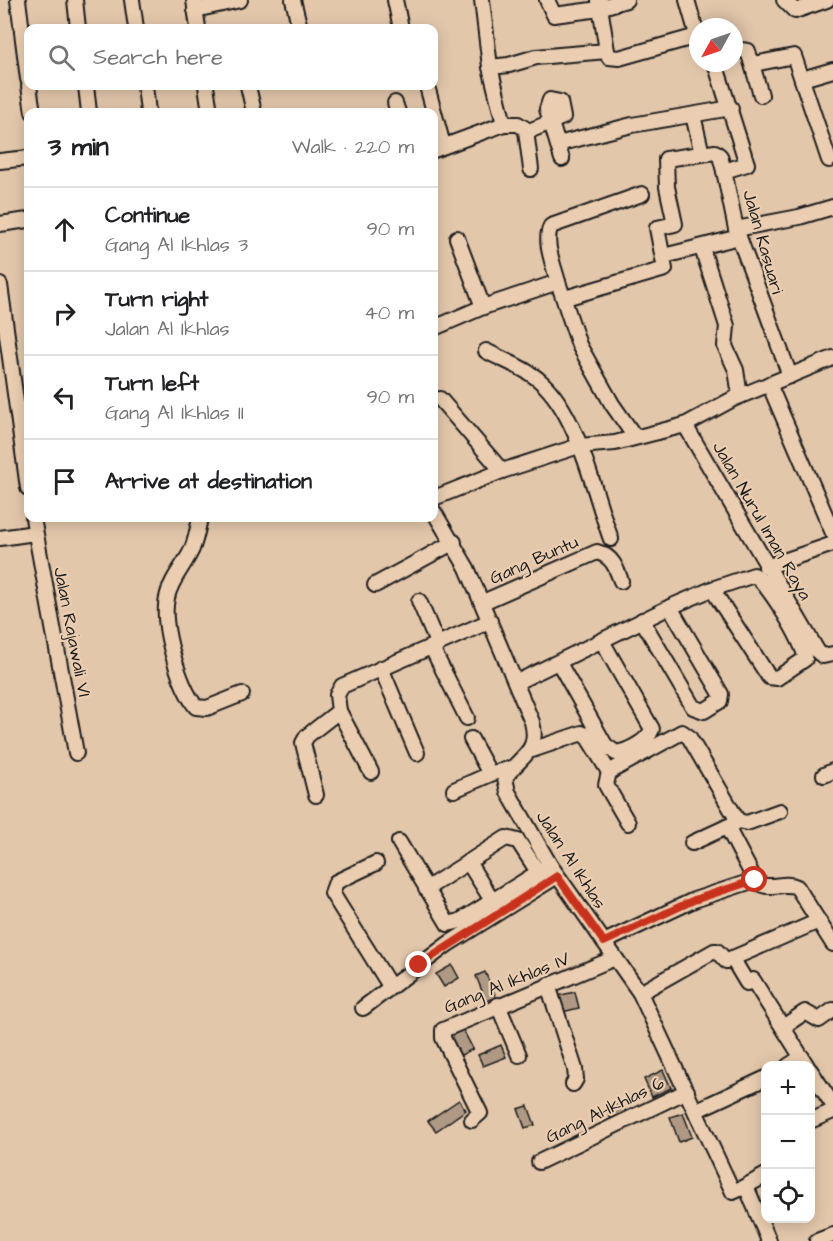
<!DOCTYPE html>
<html lang="en">
<head>
<meta charset="utf-8">
<style>
  body { margin:0; font-family:"Architects Daughter",sans-serif; background:#f2f2f2; color:#202124 }
  .controls { position:absolute; right:18px; bottom:18px; display:grid; overflow:hidden; border-radius:12px; box-shadow:0 3px 15px #0003 }
  .controls button { width:54px; height:54px; display:grid; place-items:center; padding:0; border:0; border-bottom:2px solid #e0e0e0; background:#fff; color:#202124; font:30px sans-serif }
  .compass { position:absolute; left:689px; top:18px; width:54px; height:54px; border-radius:50%; background:#fff; box-shadow:0 3px 15px #0003; rotate:230deg }
  .stop { position:absolute; width:18px; height:18px; margin:-14px; border:4px solid #c8321e; border-radius:50%; background:#fff }
  .stop.end { background:#c8321e; border-color:#fff; box-shadow:0 2px 6px #0008 }
  .list { margin:0; padding:0; list-style:none }
  h2 { display:flex; justify-content:space-between; align-items:center; height:78px; margin:0; padding:0 24px; font-size:26px }
  h2 small { font-size:20px; font-weight:400; color:#757577 }
  .list li { display:grid; grid-template-columns:39px 1fr auto; gap:18px; align-items:center; box-sizing:border-box; height:84px; padding:0 24px; border-top:2px solid #e0e0e0 }
  .list b { display:block; font-size:22px; white-space:nowrap }
  .list p { margin:0; font-size:20px; white-space:nowrap; color:#757577 }
  .list em { font-size:20px; font-style:normal; color:#757577 }
  .icon { flex:none; width:33px; height:33px; fill:none; stroke:currentColor; stroke-width:2; stroke-linecap:round; stroke-linejoin:round }
  .map { position:relative; flex:none; width:833px; height:1241px; overflow:hidden }
  .search { position:absolute; background:#fff; box-shadow:0 3px 15px #0003; left:24px; top:24px; width:414px; height:66px; display:flex; align-items:center; gap:15px; box-sizing:border-box; padding:0 21px; border-radius:12px; color:#757577; font-size:22px }
  .panel { position:absolute; background:#fff; box-shadow:0 3px 15px #0003; left:24px; top:108px; width:414px; height:414px; border-radius:12px }
  .map>svg:first-child { display:block }
</style>
</head>
<body>
<div class="map">
<svg width="833" height="1241" viewBox="0 0 833 1241">
  <rect width="100%" height="100%" fill="#e3c7ab"/>
  <filter id="ink" filterUnits="userSpaceOnUse"><feTurbulence type="fractalNoise" baseFrequency=".0167" numOctaves="2"/><feDisplacementMap in="SourceGraphic" scale="12" xChannelSelector="R" yChannelSelector="G"/><feConvolveMatrix kernelMatrix="1 2 1 2 8 2 1 2 1" color-interpolation-filters="sRGB"/></filter>
  <g filter="url(#ink)">
    <g fill="#af9985" stroke="#1c1c1c" stroke-width="1.5">
      <path d="M452,965L459,978L444,987L436,974Z"/>
      <path d="M485,972L496,997L486,1001L476,976Z"/>
      <path d="M575,992L579,1008L562,1012L557,996Z"/>
      <path d="M460,1024L473,1049L459,1056L445,1031Z"/>
      <path d="M501,1045L506,1057L483,1066L478,1055Z"/>
      <path d="M663,1070L671,1088L652,1097L644,1079Z"/>
      <path d="M459,1100L466,1110L436,1131L428,1121Z"/>
      <path d="M622,1103L628,1117L612,1122L607,1109Z"/>
      <path d="M528,1106L535,1125L525,1128L518,1109Z"/>
      <path d="M683,1113L692,1137L679,1142L670,1117Z"/>
    </g>
    <g fill="none" stroke-linecap="round" stroke-linejoin="round">
      <defs>
        <g id="street">
          <path d="M18,0L28,79"/>
          <path d="M75,0L78,28"/>
          <path d="M132,0L136,28"/>
          <path d="M194,0L198,28"/>
          <path d="M293,0L300,28"/>
          <path d="M395,0L401,28"/>
          <path d="M482,0L490,67L509,65L536,57L607,51L609,57L619,58L697,36"/>
          <path d="M547,0L554,15L592,10L626,0"/>
          <path d="M599,0L607,51"/>
          <path d="M687,0L698,38"/>
          <path d="M784,0L795,11L827,0"/>
          <path d="M195,10L240,0"/>
          <path d="M734,49L748,51L761,95"/>
          <path d="M715,63L747,164L724,171L736,229L790,376"/>
          <path d="M754,64L794,56L829,160"/>
          <path d="M490,67L504,124H518L529,131L563,117L560,102L550,100L547,109L562,159"/>
          <path d="M802,79L833,70"/>
          <path d="M29,86L33,112"/>
          <path d="M86,86L89,112"/>
          <path d="M145,86L148,112"/>
          <path d="M206,86L210,112"/>
          <path d="M248,86L254,112"/>
          <path d="M427,86L443,145"/>
          <path d="M395,103L398,112"/>
          <path d="M693,115L702,154"/>
          <path d="M526,131L531,169"/>
          <path d="M558,144L632,125L731,108"/>
          <path d="M434,150L504,124"/>
          <path d="M0,161L28,158"/>
          <path d="M0,224L28,220"/>
          <path d="M736,229L799,217L833,207"/>
          <path d="M457,238L483,307"/>
          <path d="M702,248L727,326L725,346L736,370L740,396"/>
          <path d="M664,256L739,237"/>
          <path d="M558,282C554,266 543,241 551,226L642,194"/>
          <path d="M0,285L28,488"/>
          <path d="M565,298L665,269L657,228L675,224L667,187L666,159L715,152L720,156L724,171"/>
          <path d="M434,328L483,307L558,282L579,345L612,404L635,437"/>
          <path d="M486,351C503,360 525,368 539,380C579,414 593,491 611,539"/>
          <path d="M769,384L833,533"/>
          <path d="M440,399L502,471"/>
          <path d="M685,425L818,652L823,656L833,654"/>
          <path d="M434,498L502,471L579,446L615,443L685,425L733,399L833,358"/>
          <path d="M434,512L467,568L532,722C540,753 520,755 505,778L508,792L550,865L640,993L733,1192L746,1186L769,1241"/>
          <path d="M33,518L76,753"/>
          <path d="M200,518C198,528 196,539 192,549C185,565 170,580 167,598C161,626 179,685 196,707L207,708L242,694"/>
          <path d="M0,538L35,533"/>
          <path d="M766,567L833,544"/>
          <path d="M375,585L454,542"/>
          <path d="M419,601L438,645"/>
          <path d="M483,602L597,552C612,556 616,567 621,581"/>
          <path d="M642,620L693,707L704,711L720,701L721,694L670,607"/>
          <path d="M432,648L467,718"/>
          <path d="M559,663L605,745L616,753C629,751 648,741 652,729L602,641"/>
          <path d="M381,668L417,753"/>
          <path d="M517,682L670,607L712,589L754,575C766,580 807,647 805,659L777,678L769,677L712,589"/>
          <path d="M339,711L371,772"/>
          <path d="M471,739L490,774"/>
          <path d="M532,750L582,733L588,738L609,772"/>
          <path d="M609,772L682,732L689,737L738,821L747,823L780,811"/>
          <path d="M609,772L606,785L628,823"/>
          <path d="M824,775L833,771"/>
          <path d="M454,790L493,773L512,768"/>
          <path d="M316,795L303,743L307,736L339,711L337,695L342,686L490,621"/>
          <path d="M727,827L755,880"/>
          <path d="M399,842L448,924L460,921L550,865"/>
          <path d="M692,843L733,824"/>
          <path d="M468,862L493,902"/>
          <path d="M376,863L336,882L332,893L390,986"/>
          <path d="M426,889L506,838L518,841L538,872"/>
          <path d="M604,942L694,900L755,880C767,893 782,880 797,887L833,944"/>
          <path d="M732,958L747,983L753,980L807,1066"/>
          <path d="M548,985L575,1069L576,1079L573,1084"/>
          <path d="M640,993L714,951H717L726,961L819,921"/>
          <path d="M498,1005L519,1055"/>
          <path d="M363,1008L448,944L557,876"/>
          <path d="M783,1027L805,1012L819,1020L833,1010"/>
          <path d="M788,1066L802,1057"/>
          <path d="M810,1070L833,1105"/>
          <path d="M697,1110L766,1078"/>
          <path d="M472,1120L480,1113L443,1038V1030L615,958"/>
          <path d="M810,1121L833,1111"/>
          <path d="M539,1162L687,1091"/>
          <path d="M746,1186L766,1175"/>
          <path d="M817,1241L833,1235"/>
        </g>
      </defs>
      <use href="#street" stroke="#1c1c1c" stroke-width="18"/>
      <use href="#street" stroke="#ebceb1" stroke-width="14"/>
    </g>
  </g>
  <g fill="none" stroke-linecap="round" stroke-linejoin="round" filter="url(#ink)">
    <path stroke="#c8321e" stroke-width="8" d="M419,965L557,876L604,942L694,900L755,880"/>
  </g>
  <g text-anchor="middle" dominant-baseline="central" stroke-width="4.5" stroke-linejoin="round" paint-order="stroke">
    <g font-size="18" fill="#1c1c1c" stroke="#ebceb1">
      <text transform="translate(763 242) rotate(74)">Jalan Kasuari</text>
      <text transform="translate(762 521) rotate(60)">Jalan Nurul Iman Raya</text>
      <text transform="translate(534 560) rotate(-24)">Gang Buntu</text>
      <text transform="translate(72 632) rotate(79)">Jalan Rajawali VI</text>
      <text transform="translate(571 860) rotate(57)">Jalan Al Ikhlas</text>
      <text transform="translate(507 983) rotate(-22)">Gang Al Ikhlas IV</text>
      <text transform="translate(605 1110) rotate(-26)">Gang Al-Ikhlas 6</text>
    </g>
  </g>
</svg>
<div class="controls">
<button>+</button>
<button>−</button>
<button><svg class="icon" aria-label="locate" viewBox="0 0 24 24"><circle cx="12" cy="12" r="6"/><path d="M12 2v4M12 18v4M2 12h4M18 12h4"/></svg></button>
</div>
<svg class="compass" viewBox="-18 -18 36 36"><path d="M0-13l5 13h-10z" fill="#e53935"/><path d="M0 13l5-13h-10z" fill="#757577"/></svg>
<div class="stop" style="left:755px;top:880px"></div>
<div class="stop end" style="left:419px;top:965px"></div>
<div class="search"><svg class="icon" aria-label="search" viewBox="0 0 24 24"><circle cx="10" cy="10" r="6"/><path d="M15 15l6 6"/></svg>Search here</div>
<section class="panel">
<h2>3 min<small>Walk · 220 m</small></h2>
<ul class="list">
<li><svg class="icon" aria-label="ahead" viewBox="0 0 24 24"><path d="M12 20V5M6 11l6-6 6 6"/></svg><div><b>Continue</b><p>Gang Al Ikhlas 3</p></div><em>90 m</em></li>
<li><svg class="icon" aria-label="right" viewBox="0 0 24 24"><path d="M7 20v-9h11M14 6l5 5-5 5"/></svg><div><b>Turn right</b><p>Jalan Al Ikhlas</p></div><em>40 m</em></li>
<li><svg class="icon" aria-label="left" viewBox="0 0 24 24"><path d="M17 20v-9H6M10 6l-5 5 5 5"/></svg><div><b>Turn left</b><p>Gang Al Ikhlas II</p></div><em>90 m</em></li>
<li><svg class="icon" aria-label="arrive" viewBox="0 0 24 24"><path d="M6 21V4h12l-3 4 3 4H6"/></svg><div><b>Arrive at destination</b></div></li>
</ul>
</section>
</div>
</body>
</html>
